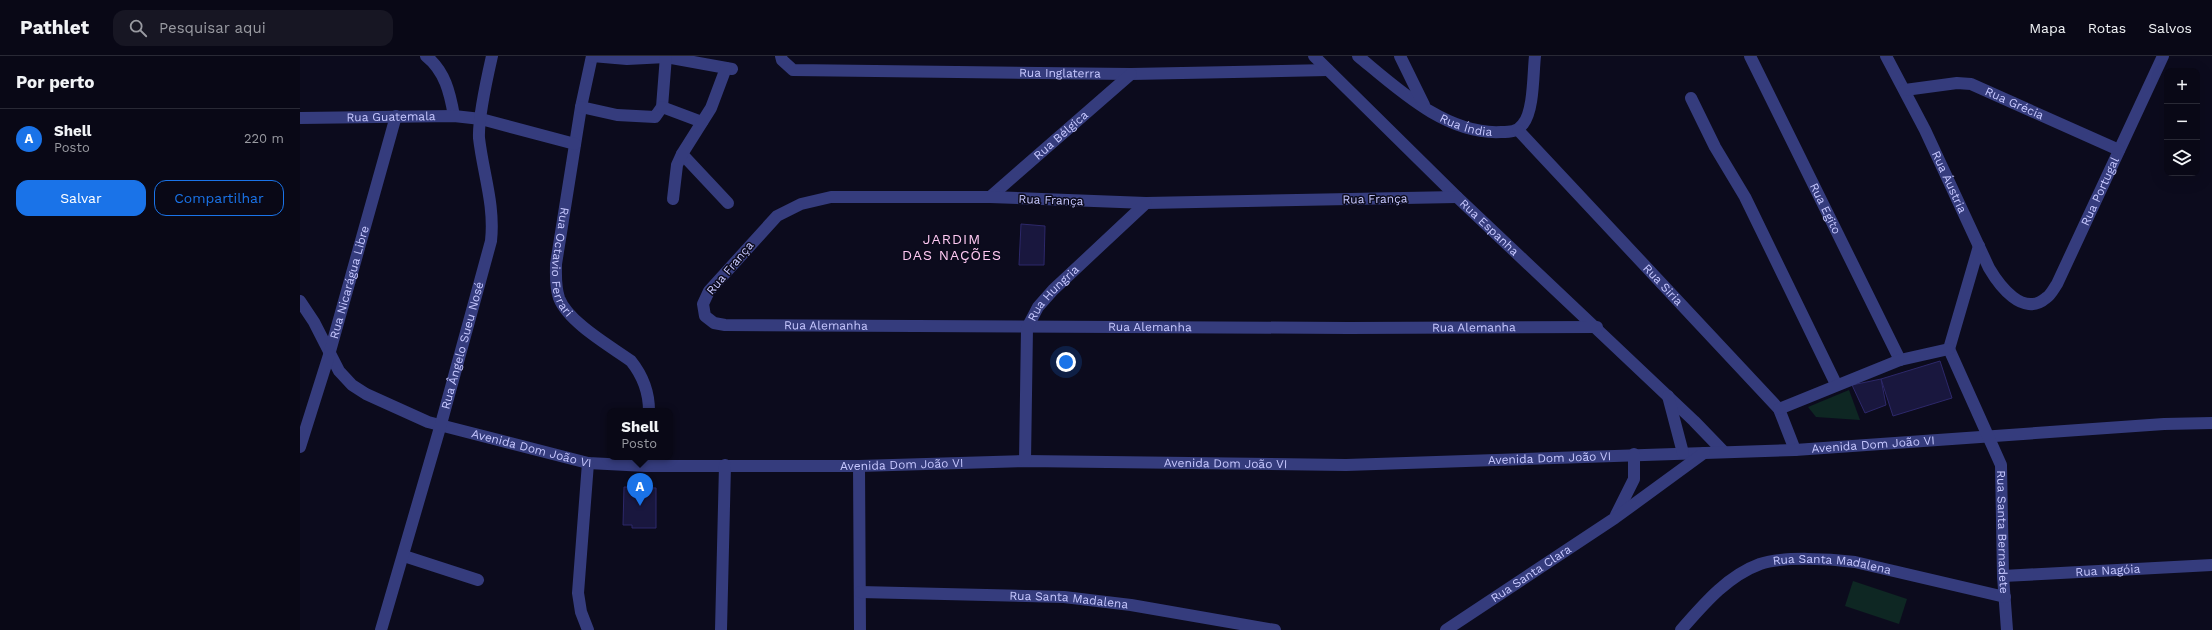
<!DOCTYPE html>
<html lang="pt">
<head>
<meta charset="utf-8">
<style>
  body { margin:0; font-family:"Work Sans",sans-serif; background:#171623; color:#f1f3f6 }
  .controls { position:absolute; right:12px; top:12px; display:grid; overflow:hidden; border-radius:8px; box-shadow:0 4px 16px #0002 }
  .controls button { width:36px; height:36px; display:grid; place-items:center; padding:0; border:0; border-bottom:1px solid #292935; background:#090816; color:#f1f3f6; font:20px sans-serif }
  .you { position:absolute; left:766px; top:306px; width:14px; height:14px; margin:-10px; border:3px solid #fff; border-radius:50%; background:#1a73e8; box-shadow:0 0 0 6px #1a73e833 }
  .badge { display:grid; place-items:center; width:26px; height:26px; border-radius:50%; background:#1a73e8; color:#fff; font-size:13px; font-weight:700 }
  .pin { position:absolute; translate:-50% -33px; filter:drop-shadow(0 1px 2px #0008) }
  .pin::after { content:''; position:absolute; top:21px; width:14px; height:12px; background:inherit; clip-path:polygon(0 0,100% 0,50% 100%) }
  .popup { position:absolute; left:307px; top:352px; width:66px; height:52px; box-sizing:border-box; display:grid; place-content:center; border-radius:8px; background:#090816; filter:drop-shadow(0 1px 3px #0005); font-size:13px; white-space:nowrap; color:#999aa1 }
  .popup b { font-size:15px; color:#f1f3f6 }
  .popup::after { content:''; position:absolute; left:50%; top:100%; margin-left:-8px; border:8px solid transparent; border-top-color:#090816 }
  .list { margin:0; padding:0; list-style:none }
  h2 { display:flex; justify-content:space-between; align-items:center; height:52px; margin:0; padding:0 16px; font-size:17px }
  h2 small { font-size:13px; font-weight:400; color:#999aa1 }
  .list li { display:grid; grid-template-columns:26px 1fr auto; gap:12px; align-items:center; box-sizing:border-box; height:60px; padding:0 16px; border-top:1px solid #292935 }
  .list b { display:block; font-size:15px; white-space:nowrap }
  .list p { margin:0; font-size:13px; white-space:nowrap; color:#999aa1 }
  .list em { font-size:13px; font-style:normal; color:#999aa1 }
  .actions { display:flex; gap:8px; padding:12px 16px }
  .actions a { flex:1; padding:9px 0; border:1px solid #1a73e8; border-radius:12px; text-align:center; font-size:14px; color:#1a73e8 }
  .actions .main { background:#1a73e8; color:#fff }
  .icon { flex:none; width:22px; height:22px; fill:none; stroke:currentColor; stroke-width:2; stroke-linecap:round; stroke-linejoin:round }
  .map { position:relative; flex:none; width:1912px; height:574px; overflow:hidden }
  header { display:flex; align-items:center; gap:24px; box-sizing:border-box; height:56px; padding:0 20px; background:#090816; border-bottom:1px solid #292935 }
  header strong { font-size:19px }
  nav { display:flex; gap:22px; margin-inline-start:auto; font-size:14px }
  .search { width:280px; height:36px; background:#171623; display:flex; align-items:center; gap:10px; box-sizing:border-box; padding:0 14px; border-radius:12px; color:#999aa1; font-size:15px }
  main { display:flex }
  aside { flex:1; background:#090816 }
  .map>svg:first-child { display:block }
</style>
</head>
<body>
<header>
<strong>Pathlet</strong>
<div class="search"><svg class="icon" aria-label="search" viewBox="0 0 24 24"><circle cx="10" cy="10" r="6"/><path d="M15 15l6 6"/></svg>Pesquisar aqui</div>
<nav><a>Mapa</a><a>Rotas</a><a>Salvos</a></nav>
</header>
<main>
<aside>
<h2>Por perto<small></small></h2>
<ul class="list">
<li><span class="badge">A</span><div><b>Shell</b><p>Posto</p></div><em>220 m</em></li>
</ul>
<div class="actions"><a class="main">Salvar</a><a>Compartilhar</a></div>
</aside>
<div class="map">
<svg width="1912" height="574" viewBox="0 0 1912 574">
  <rect width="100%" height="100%" fill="#0c0b1d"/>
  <g fill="#0e2723">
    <path d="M1549,334L1560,364L1516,361L1508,351Z"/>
    <path d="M1553,525L1607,543L1599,568L1545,550Z"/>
  </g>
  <g fill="#19173e" stroke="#2d286a">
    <path d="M721,168L745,170L744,209H719Z"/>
    <path d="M1640,305L1652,342L1593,360L1581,323Z"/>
    <path d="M1581,323L1586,349L1565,357L1552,329Z"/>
    <path d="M324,431L356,432V472H332V469H323Z"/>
  </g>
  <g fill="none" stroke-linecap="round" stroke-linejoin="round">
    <g stroke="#353c7d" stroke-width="12">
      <path d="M126,0C145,15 150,37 154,60"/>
      <path id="s1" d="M292,0L281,51L256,208C256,220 255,230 259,242C268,266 310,290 331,305C343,320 349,336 349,355"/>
      <path d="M292,0L327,3L366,1L432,13"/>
      <path id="s2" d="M481,0L482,4L493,14L831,18L1028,14"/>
      <path id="s3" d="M1014,0L1157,141L1394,365L1423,395"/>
      <path id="s4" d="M1058,0C1098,33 1146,79 1201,76C1210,76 1217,76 1223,68C1234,55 1233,17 1235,0"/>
      <path d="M1100,0L1124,49"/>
      <path id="s5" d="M1450,0L1600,304"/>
      <path id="s6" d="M1586,0L1625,74L1689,212C1699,229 1723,262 1746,242C1751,239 1754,232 1757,228L1863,0"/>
      <path id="s7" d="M1605,34L1657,27L1671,28L1819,94"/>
      <path d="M1391,42L1415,91L1445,141L1536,328"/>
      <path d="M281,51L317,59L355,61L362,51L366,0"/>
      <path d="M362,51L402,66"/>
      <path id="s8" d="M0,62L154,60L181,63L275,88"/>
      <path id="s9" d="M1218,74L1479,353L1495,394"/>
      <path d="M382,98L428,147"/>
      <path id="s10" d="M690,141L831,18"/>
      <path id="s11" d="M1157,141L846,147L690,141H531L501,148L477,160L409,235L403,248L405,260L414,267L425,269L1049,272L1297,271"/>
      <path d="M373,143L377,109L382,98L411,52L426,12"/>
      <path id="s12" d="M0,245L14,266L39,315L52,329L66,338L128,366L288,407L346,410H559L725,405L1046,409L1495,394L1864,368L1912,367"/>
      <path id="s13" d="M1649,293L1701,409L1703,520L1707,574"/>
      <path d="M1649,293L1679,190"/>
      <path d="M1368,340L1383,397"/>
      <path d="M1479,353L1600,304L1649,293"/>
      <path id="s14" d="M0,391L29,299L96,60"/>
      <path id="s15" d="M725,405L727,272L738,251L753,234L846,147"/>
      <path d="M288,407L278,537L281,556L288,574"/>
      <path d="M559,410L560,574"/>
      <path d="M1316,459L1334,423V398"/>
      <path d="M104,500L178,524"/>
      <path id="s16" d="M1703,520L1912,509"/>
      <path id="s17" d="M560,536L764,541L831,549L975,574"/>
      <path id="s18" d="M81,574L141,368L191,185C195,149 183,117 179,82C178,61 187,22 192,0"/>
      <path d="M421,574L425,409"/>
      <path id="s19" d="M1146,574L1315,462L1404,397"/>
      <path id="s20" d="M1381,574C1403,549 1427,520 1460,508C1484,500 1530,503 1555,506L1705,541"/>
    </g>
  </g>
  <g text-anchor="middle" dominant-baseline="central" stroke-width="3" stroke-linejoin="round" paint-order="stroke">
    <g font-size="12" fill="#c7c8ff" stroke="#0c0b1d">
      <text stroke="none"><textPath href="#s2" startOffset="286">Rua Inglaterra</textPath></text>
      <text stroke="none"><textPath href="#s7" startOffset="114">Rua Grécia</textPath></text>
      <text stroke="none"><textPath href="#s8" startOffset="91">Rua Guatemala</textPath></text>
      <text stroke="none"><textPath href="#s4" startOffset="130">Rua Índia</textPath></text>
      <text stroke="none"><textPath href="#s10" startOffset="94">Rua Bélgica</textPath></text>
      <text stroke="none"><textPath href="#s6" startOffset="141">Rua Áustria</textPath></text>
      <text stroke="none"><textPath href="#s6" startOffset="430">Rua Portugal</textPath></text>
      <text transform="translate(1075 143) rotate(-1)">Rua França</text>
      <text transform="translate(751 144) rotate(2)">Rua França</text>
      <text stroke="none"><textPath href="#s5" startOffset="170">Rua Egito</textPath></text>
      <text stroke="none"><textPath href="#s3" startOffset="245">Rua Espanha</textPath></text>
      <text stroke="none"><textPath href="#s1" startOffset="210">Rua Octavio Ferrari</textPath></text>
      <text transform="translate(430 212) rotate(-50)">Rua França</text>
      <text stroke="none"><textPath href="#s14" startOffset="172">Rua Nicarágua Libre</textPath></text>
      <text stroke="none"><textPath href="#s9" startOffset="212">Rua Siria</textPath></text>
      <text stroke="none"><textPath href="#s15" startOffset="177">Rua Hungria</textPath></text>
      <text stroke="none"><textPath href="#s11" startOffset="935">Rua Alemanha</textPath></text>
      <text stroke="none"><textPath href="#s11" startOffset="1259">Rua Alemanha</textPath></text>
      <text stroke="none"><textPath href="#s11" startOffset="1583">Rua Alemanha</textPath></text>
      <text stroke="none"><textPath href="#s18" startOffset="296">Rua Ângelo Sueu Nosé</textPath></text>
      <text stroke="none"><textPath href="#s12" startOffset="1635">Avenida Dom João VI</textPath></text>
      <text stroke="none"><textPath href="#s12" startOffset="291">Avenida Dom João VI</textPath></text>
      <text stroke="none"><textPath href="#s12" startOffset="1311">Avenida Dom João VI</textPath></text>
      <text stroke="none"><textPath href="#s12" startOffset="663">Avenida Dom João VI</textPath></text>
      <text stroke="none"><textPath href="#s12" startOffset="987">Avenida Dom João VI</textPath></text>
      <text stroke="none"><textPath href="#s13" startOffset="194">Rua Santa Bernadete</textPath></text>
      <text stroke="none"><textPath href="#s20" startOffset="177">Rua Santa Madalena</textPath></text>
      <text stroke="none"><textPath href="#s16" startOffset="105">Rua Nagóia</textPath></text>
      <text stroke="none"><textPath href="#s19" startOffset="102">Rua Santa Clara</textPath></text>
      <text stroke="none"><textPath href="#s17" startOffset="209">Rua Santa Madalena</textPath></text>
    </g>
    <g font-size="14" letter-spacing="1" fill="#ffc9f2" stroke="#0c0b1d">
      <text x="652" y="183">JARDIM<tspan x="652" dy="16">DAS NAÇÕES</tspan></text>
    </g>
  </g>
</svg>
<div class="controls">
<button>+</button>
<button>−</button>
<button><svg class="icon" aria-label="layers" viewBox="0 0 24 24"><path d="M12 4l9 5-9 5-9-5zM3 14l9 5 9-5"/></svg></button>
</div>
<div class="you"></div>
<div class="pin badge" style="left:340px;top:450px">A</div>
<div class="popup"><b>Shell</b>Posto</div>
</div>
</main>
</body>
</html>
